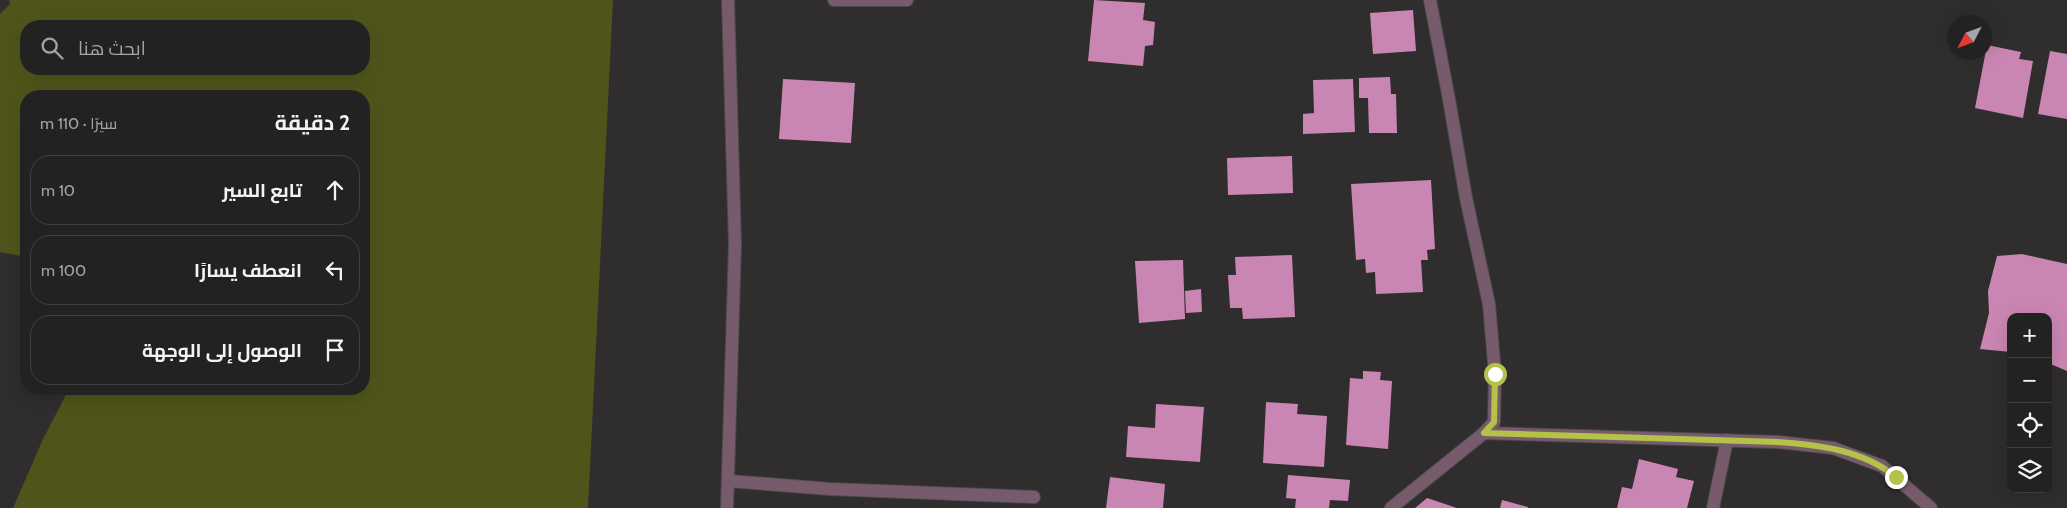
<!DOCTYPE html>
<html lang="ar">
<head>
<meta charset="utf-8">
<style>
  body { margin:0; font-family:Cabin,Cairo,sans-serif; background:#2b2a2a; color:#f1f3f6; direction:rtl }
  .controls { position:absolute; right:15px; bottom:15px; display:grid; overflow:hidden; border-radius:10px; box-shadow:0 5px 20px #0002 }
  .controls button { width:45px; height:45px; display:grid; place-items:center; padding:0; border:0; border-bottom:1px solid #403f40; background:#232222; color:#f1f3f6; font:25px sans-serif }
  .compass { position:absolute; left:1947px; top:15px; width:45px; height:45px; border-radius:50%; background:#232222; box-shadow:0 5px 20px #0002; rotate:229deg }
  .stop { position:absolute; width:15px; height:15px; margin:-11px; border:4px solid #b5c249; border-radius:50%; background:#fff }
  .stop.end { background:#b5c249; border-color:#fff; box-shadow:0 1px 5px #0008 }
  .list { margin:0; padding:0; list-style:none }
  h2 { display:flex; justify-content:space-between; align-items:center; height:65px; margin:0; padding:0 20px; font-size:21px }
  h2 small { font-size:16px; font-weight:400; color:#a3a4a5 }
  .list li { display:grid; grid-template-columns:32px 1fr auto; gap:15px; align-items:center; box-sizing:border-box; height:70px; margin:0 10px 10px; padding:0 10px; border:1px solid #403f40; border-radius:20px }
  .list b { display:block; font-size:19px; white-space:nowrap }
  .list em { font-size:16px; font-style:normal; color:#a3a4a5 }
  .icon { flex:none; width:28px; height:28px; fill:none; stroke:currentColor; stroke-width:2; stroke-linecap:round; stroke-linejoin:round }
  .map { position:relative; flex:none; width:2067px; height:508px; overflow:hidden; direction:ltr }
  .search { position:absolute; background:#232222; box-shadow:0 5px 20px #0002; left:20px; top:20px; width:350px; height:55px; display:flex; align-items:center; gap:12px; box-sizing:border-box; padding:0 18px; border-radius:20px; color:#a3a4a5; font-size:19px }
  .panel { position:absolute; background:#232222; box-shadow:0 5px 20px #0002; left:20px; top:90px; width:350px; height:305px; border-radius:20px; direction:rtl }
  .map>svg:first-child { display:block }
</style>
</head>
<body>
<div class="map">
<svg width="2067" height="508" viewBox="0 0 2067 508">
  <rect width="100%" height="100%" fill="#2f2d2e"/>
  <path fill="#4f551a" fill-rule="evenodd" d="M9,0H613L588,508H13L43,439L69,389H364V96H26V257L0,252V14L10,4ZM26,26H364V69H26Z"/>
  <g fill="#ca86b2">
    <path d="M1094,0L1145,3L1143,20L1155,22L1153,45L1145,46L1143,66L1088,61Z"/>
    <path d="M1413,10L1416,51L1373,54L1370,13Z"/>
    <path d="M1987,45L2021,52L2019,59L2033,61L2023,118L1975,108Z"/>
    <path d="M2050,51L2067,54V119L2038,114Z"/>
    <path d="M1390,77L1391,94H1396L1397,133H1369L1368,98H1359V78Z"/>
    <path d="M783,79L855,83L851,143L779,139Z"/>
    <path d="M1353,79L1355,132L1303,134V114L1314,113L1313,80Z"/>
    <path d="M1292,156L1293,193L1228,195L1227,158Z"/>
    <path d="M1431,180L1435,249L1427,250L1428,260H1421L1423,292L1376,294L1375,272L1366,273L1365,259L1356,260L1351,184Z"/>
    <path d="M2022,254L2067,264V371L2048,363V317H2011V352L1980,349L1989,313L1988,291L1997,256Z"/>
    <path d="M1292,255L1295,317L1243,319L1242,308H1230L1228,275H1236L1235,257Z"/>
    <path d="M1183,260L1185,319L1139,323L1135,261Z"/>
    <path d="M1201,289L1202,312L1186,313L1185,291Z"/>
    <path d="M1363,371L1381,372L1380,380L1392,381L1388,449L1346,445L1350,378L1363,379Z"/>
    <path d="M1266,402L1298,404L1297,414L1327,416L1324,467L1263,463Z"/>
    <path d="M1156,404L1204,407L1200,462L1126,457L1128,426L1155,428Z"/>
    <path d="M1639,459L1678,469L1676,477L1694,481L1687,508H1617L1622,487L1632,489Z"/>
    <path d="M1288,475L1350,480L1348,501L1330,500L1329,508H1295L1296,499L1286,498Z"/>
    <path d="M1110,477L1165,484L1163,508H1106Z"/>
    <path d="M1427,498L1457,508H1415Z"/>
    <path d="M1502,500L1528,507V508H1500Z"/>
  </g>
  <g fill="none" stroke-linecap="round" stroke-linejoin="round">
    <defs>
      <g id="minor">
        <path d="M834,0H907"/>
        <path d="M1484,433L1778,442L1833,448L1882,466L1931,508"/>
        <path d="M729,481L830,489L1034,497"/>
        <path d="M727,508L735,244L728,0"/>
        <path d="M1391,508L1484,433L1494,422L1495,374L1489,304L1466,198L1448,94L1430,0"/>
        <path d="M1713,508L1727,440"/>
      </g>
    </defs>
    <use href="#minor" stroke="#4c4b4c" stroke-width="14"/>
    <use href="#minor" stroke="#775b6d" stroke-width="12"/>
  </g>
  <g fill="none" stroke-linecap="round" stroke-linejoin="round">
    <path stroke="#b5c249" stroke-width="6" d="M1495,374L1494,422L1484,433L1778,442C1819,445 1863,450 1896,477"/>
  </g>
</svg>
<div class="controls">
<button>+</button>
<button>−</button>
<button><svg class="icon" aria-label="locate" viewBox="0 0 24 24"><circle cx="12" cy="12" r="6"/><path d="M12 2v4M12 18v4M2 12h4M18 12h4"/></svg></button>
<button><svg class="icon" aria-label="layers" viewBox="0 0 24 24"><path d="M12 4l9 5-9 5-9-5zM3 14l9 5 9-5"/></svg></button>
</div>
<svg class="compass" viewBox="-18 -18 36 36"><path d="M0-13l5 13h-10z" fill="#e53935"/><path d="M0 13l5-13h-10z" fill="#a3a4a5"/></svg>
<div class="stop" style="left:1495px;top:374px"></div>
<div class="stop end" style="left:1896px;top:477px"></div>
<div class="search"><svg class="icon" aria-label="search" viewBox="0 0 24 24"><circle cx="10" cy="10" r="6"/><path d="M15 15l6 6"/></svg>ابحث هنا</div>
<section class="panel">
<h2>2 دقيقة<small>سيرًا · 110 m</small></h2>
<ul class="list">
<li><svg class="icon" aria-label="ahead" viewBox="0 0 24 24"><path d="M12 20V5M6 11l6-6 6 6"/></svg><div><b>تابع السير</b></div><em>10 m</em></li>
<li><svg class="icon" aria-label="left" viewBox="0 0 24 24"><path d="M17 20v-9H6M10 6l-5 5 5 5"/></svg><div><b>انعطف يسارًا</b></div><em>100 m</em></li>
<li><svg class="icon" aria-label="arrive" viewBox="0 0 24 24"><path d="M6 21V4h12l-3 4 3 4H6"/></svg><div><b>الوصول إلى الوجهة</b></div></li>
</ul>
</section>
</div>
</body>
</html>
